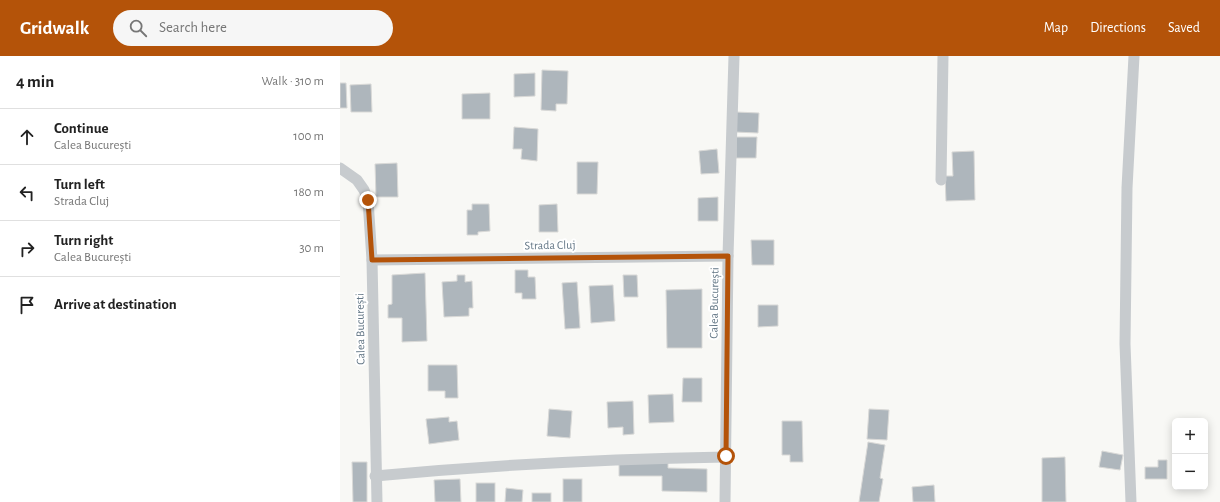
<!DOCTYPE html>
<html lang="en">
<head>
<meta charset="utf-8">
<style>
  body { margin:0; font-family:"Alegreya Sans",sans-serif; background:#f6f6f6; color:#222 }
  .controls { position:absolute; right:12px; bottom:12px; display:grid; overflow:hidden; border-radius:6px; box-shadow:0 2px 10px #0003 }
  .controls button { width:36px; height:36px; display:grid; place-items:center; padding:0; border:0; border-bottom:1px solid #e0e0e0; background:#fff; color:#222; font:20px sans-serif }
  .stop { position:absolute; width:12px; height:12px; margin:-9px; border:3px solid #b45309; border-radius:50%; background:#fff }
  .stop.end { background:#b45309; border-color:#fff; box-shadow:0 1px 4px #0008 }
  .list { margin:0; padding:0; list-style:none }
  h2 { display:flex; justify-content:space-between; align-items:center; height:52px; margin:0; padding:0 16px; font-size:17px }
  h2 small { font-size:13px; font-weight:400; color:#767676 }
  .list li { display:grid; grid-template-columns:26px 1fr auto; gap:12px; align-items:center; box-sizing:border-box; height:56px; padding:0 16px; border-top:1px solid #e0e0e0 }
  .list b { display:block; font-size:15px; white-space:nowrap }
  .list p { margin:0; font-size:13px; white-space:nowrap; color:#767676 }
  .list em { font-size:13px; font-style:normal; color:#767676 }
  .icon { flex:none; width:22px; height:22px; fill:none; stroke:currentColor; stroke-width:2; stroke-linecap:round; stroke-linejoin:round }
  .map { position:relative; flex:none; width:880px; height:446px; overflow:hidden }
  header { display:flex; align-items:center; gap:24px; box-sizing:border-box; height:56px; padding:0 20px; background:#b45309; color:#fff }
  header strong { font-size:19px }
  nav { display:flex; gap:22px; margin-inline-start:auto; font-size:14px }
  .search { width:280px; height:36px; background:#f6f6f6; display:flex; align-items:center; gap:10px; box-sizing:border-box; padding:0 14px; border-radius:22px; color:#767676; font-size:15px }
  main { display:flex }
  aside { flex:1; background:#fff }
  .map>svg:first-child { display:block }
</style>
</head>
<body>
<header>
<strong>Gridwalk</strong>
<div class="search"><svg class="icon" aria-label="search" viewBox="0 0 24 24"><circle cx="10" cy="10" r="6"/><path d="M15 15l6 6"/></svg>Search here</div>
<nav><a>Map</a><a>Directions</a><a>Saved</a></nav>
</header>
<main>
<aside>
<h2>4 min<small>Walk · 310 m</small></h2>
<ul class="list">
<li><svg class="icon" aria-label="ahead" viewBox="0 0 24 24"><path d="M12 20V5M6 11l6-6 6 6"/></svg><div><b>Continue</b><p>Calea București</p></div><em>100 m</em></li>
<li><svg class="icon" aria-label="left" viewBox="0 0 24 24"><path d="M17 20v-9H6M10 6l-5 5 5 5"/></svg><div><b>Turn left</b><p>Strada Cluj</p></div><em>180 m</em></li>
<li><svg class="icon" aria-label="right" viewBox="0 0 24 24"><path d="M7 20v-9h11M14 6l5 5-5 5"/></svg><div><b>Turn right</b><p>Calea București</p></div><em>30 m</em></li>
<li><svg class="icon" aria-label="arrive" viewBox="0 0 24 24"><path d="M6 21V4h12l-3 4 3 4H6"/></svg><div><b>Arrive at destination</b></div></li>
</ul>
</aside>
<div class="map">
<svg width="880" height="446" viewBox="0 0 880 446">
  <rect width="100%" height="100%" fill="#f8f8f5"/>
  <g fill="#aeb6bc" stroke="#d9d9d7">
    <path d="M202,14L228,15L227,48H216V55L201,54Z"/>
    <path d="M195,17V40L174,41V18Z"/>
    <path d="M0,27H6L7,52H0Z"/>
    <path d="M31,28L32,56H11L10,29Z"/>
    <path d="M150,37V63H122V38Z"/>
    <path d="M396,56L419,57L418,77L395,76Z"/>
    <path d="M174,71L198,73L197,105L181,103L182,93H173Z"/>
    <path d="M396,81H417L416,102H396Z"/>
    <path d="M377,93L379,117L361,118L359,95Z"/>
    <path d="M634,95L635,144L606,145L605,120H613L612,96Z"/>
    <path d="M237,106H258L257,138H237Z"/>
    <path d="M57,107L58,141H36L35,108Z"/>
    <path d="M378,141V165H358V142Z"/>
    <path d="M132,148H149L150,175L138,176V179H127V154H132Z"/>
    <path d="M217,148L218,176H199V149Z"/>
    <path d="M411,184H434V209H412Z"/>
    <path d="M175,214H188V221H195L196,243H182V237H175Z"/>
    <path d="M85,217L87,285L62,286V262H48V249L52,248V219Z"/>
    <path d="M117,219H125V226L132,225L133,252H129V260L104,261L102,226L117,225Z"/>
    <path d="M283,219H297L298,241H284Z"/>
    <path d="M237,226L240,272L225,273L222,227Z"/>
    <path d="M273,229L275,265L251,267L249,230Z"/>
    <path d="M362,233V292H327L326,234Z"/>
    <path d="M418,249H438V270L418,271Z"/>
    <path d="M88,309H117L118,342H105V335H88Z"/>
    <path d="M343,322H362V346H342Z"/>
    <path d="M333,338L334,366L309,367L308,339Z"/>
    <path d="M293,345L294,378L283,379V371L268,372L267,346Z"/>
    <path d="M209,353L232,355L230,382L207,380Z"/>
    <path d="M529,353L549,354L547,384L527,383Z"/>
    <path d="M109,361V366L117,365L119,384L89,388L86,363Z"/>
    <path d="M442,365H462L463,406H450V399H442Z"/>
    <path d="M528,386L545,389L540,422L543,423L539,446H519Z"/>
    <path d="M762,395L783,399L780,414L759,411Z"/>
    <path d="M725,401L726,446H702V402Z"/>
    <path d="M818,404H827V423H805V411H818Z"/>
    <path d="M279,405L328,406V412L367,413V436L322,435V420H279Z"/>
    <path d="M12,406H27V446H13Z"/>
    <path d="M120,423L121,446H95L94,424Z"/>
    <rect x="223" y="423" width="19" height="23"/>
    <rect x="136" y="427" width="19" height="19"/>
    <path d="M594,429L595,446H573L572,431Z"/>
    <path d="M166,432L183,434L182,446H165Z"/>
    <rect x="192" y="437" width="19" height="9"/>
  </g>
  <g fill="none" stroke-linecap="round" stroke-linejoin="round">
    <g stroke="#c7cbce" stroke-width="11">
      <path d="M0,112L17,124L24,134L28,144L32,204L37,446"/>
      <path d="M601,124L603,0"/>
      <path d="M32,204L388,200"/>
      <path d="M35,420C152,409 269,403 386,401"/>
      <path d="M385,446L388,200L394,0"/>
      <path d="M791,446L785,288L787,132L794,0"/>
    </g>
  </g>
  <g fill="none" stroke-linecap="round" stroke-linejoin="round">
    <path stroke="#b45309" stroke-width="5" d="M28,144L32,204L388,200L386,400"/>
  </g>
  <g text-anchor="middle" dominant-baseline="central" stroke-width="4" stroke-linejoin="round" paint-order="stroke">
    <g font-size="12" fill="#657887" stroke="#fff">
      <text transform="translate(210 189) rotate(-1)">Strada Cluj</text>
      <text transform="translate(374 247) rotate(-89)">Calea București</text>
      <text transform="translate(20 273) rotate(-91)">Calea București</text>
    </g>
  </g>
</svg>
<div class="controls">
<button>+</button>
<button>−</button>
</div>
<div class="stop" style="left:386px;top:400px"></div>
<div class="stop end" style="left:28px;top:144px"></div>
</div>
</main>
</body>
</html>
